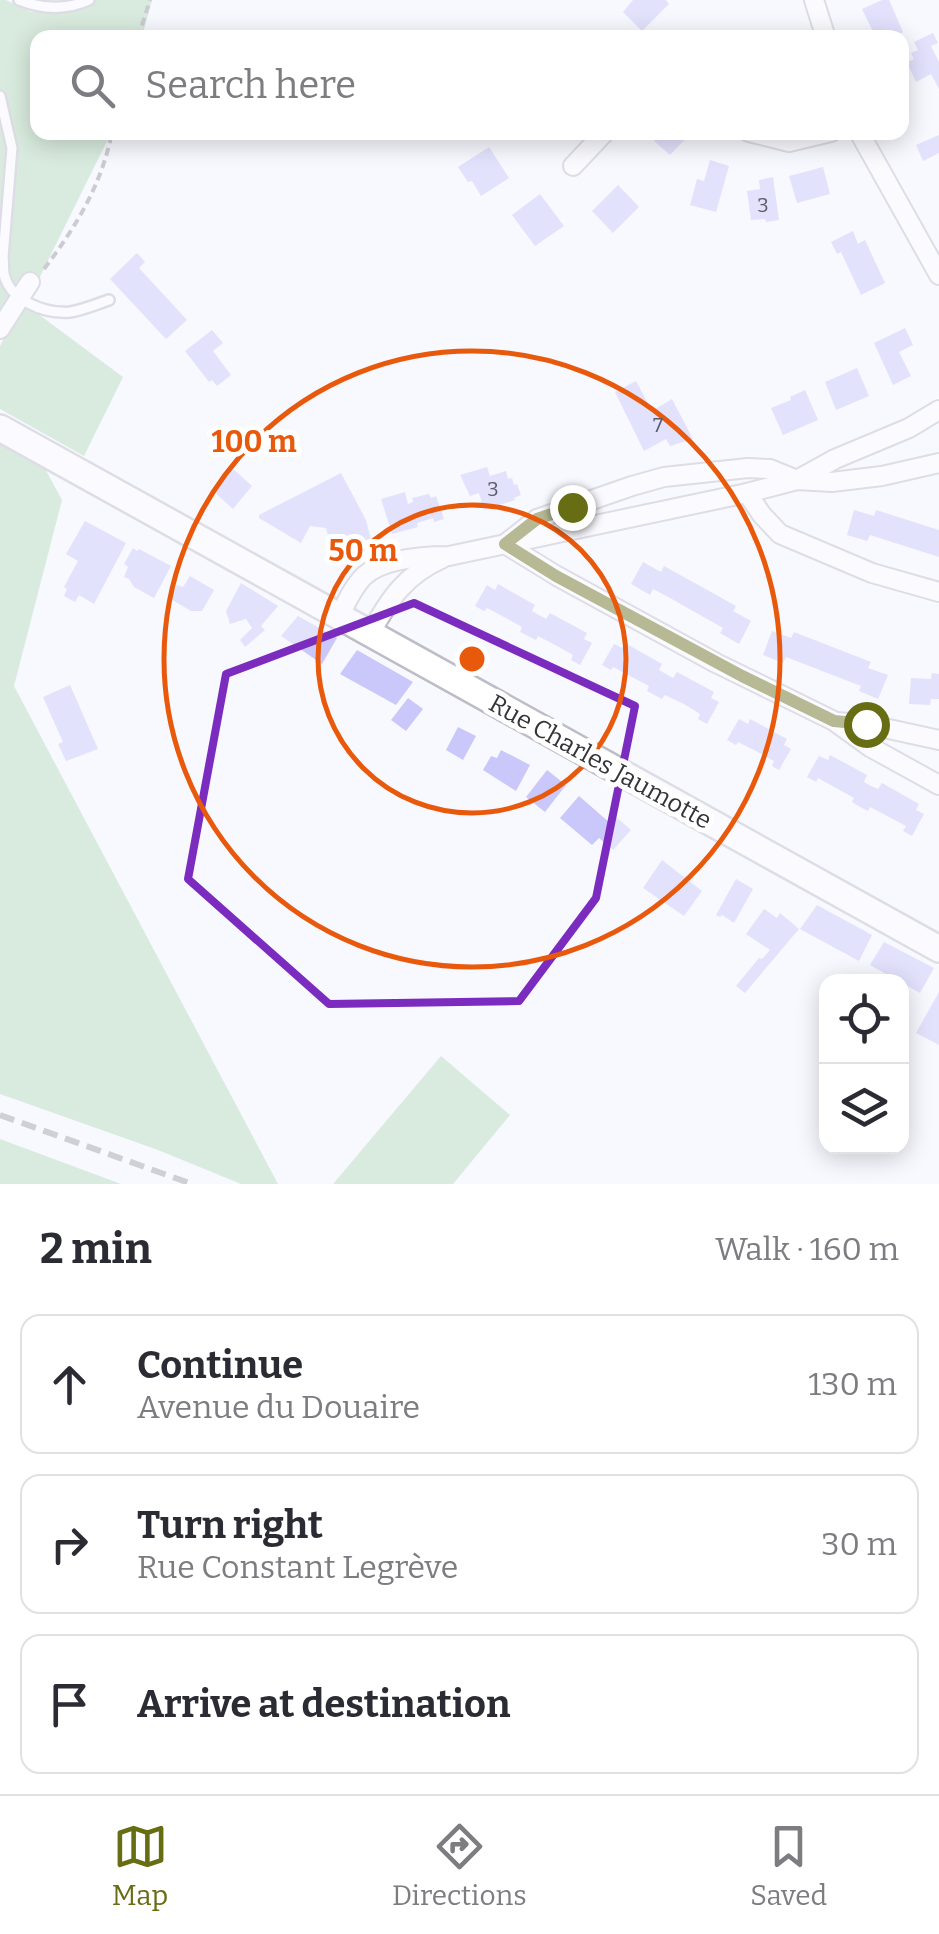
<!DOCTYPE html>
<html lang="en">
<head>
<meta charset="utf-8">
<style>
  body { margin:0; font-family:Bitter,serif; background:#f2f2f3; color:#2b2b33 }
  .controls { position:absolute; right:30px; bottom:30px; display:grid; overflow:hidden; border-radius:20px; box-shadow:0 5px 25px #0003 }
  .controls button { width:90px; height:90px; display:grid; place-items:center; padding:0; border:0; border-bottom:2px solid #e1e1e2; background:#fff; color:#2b2b33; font:50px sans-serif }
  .stop { position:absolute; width:30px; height:30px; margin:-22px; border:8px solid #676d13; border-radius:50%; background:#fff }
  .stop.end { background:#676d13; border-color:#fff; box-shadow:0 2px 10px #0008 }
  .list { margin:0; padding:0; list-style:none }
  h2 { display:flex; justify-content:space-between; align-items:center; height:130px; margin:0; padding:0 40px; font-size:42px }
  h2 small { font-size:32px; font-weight:400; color:#7c7c81 }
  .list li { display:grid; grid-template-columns:65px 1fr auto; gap:30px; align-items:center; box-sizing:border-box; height:140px; margin:0 20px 20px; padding:0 20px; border:2px solid #e1e1e2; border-radius:20px }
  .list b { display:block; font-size:38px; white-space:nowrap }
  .list p { margin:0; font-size:32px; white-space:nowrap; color:#7c7c81 }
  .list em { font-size:32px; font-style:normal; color:#7c7c81 }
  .icon { flex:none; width:55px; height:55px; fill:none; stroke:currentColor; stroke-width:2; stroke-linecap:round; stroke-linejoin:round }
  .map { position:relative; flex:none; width:939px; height:1184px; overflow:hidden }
  .search { position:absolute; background:#fff; box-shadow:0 5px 25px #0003; left:30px; right:30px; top:30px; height:110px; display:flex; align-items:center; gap:25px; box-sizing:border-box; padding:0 35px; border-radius:20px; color:#7c7c81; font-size:38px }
  .sheet { height:610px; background:#fff }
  nav { display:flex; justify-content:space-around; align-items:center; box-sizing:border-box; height:140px; border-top:2px solid #e1e1e2; background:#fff; font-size:28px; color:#7c7c81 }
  nav a { display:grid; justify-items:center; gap:5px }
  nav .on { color:#676d13 }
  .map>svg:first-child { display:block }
</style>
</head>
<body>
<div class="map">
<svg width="939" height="1184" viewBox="0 0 939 1184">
  <rect width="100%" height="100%" fill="#f8f8ff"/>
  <g fill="#b4dcb7">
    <path d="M0,0H6L31,12L54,10L88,0H152L142,37L38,38V132L111,133L26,305L123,377L84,456L0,409V346L10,327L0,321Z"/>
    <path d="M0,440L42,463L62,500L14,686L278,1184H241L158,1150L0,1094Z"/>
    <path d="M441,1056L510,1115L453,1184H333Z"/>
    <path d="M0,1139L121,1184H0Z"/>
  </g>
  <g fill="#cac8fa">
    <path d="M633,0H666L669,4L642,31L623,12Z"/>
    <path d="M882,0H889L903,32L891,38H876L862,9Z"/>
    <path d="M933,33L938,43L931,46L939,62V89L931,74L916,82L907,63L914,59L911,53L918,50L914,42Z"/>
    <path d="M662,132H692L670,155L654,141Z"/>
    <path d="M939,135V153L923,161L916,145Z"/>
    <path d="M489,147L509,178L481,196L472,181L468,182L458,167Z"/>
    <path d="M710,160L729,166L716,212L690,205L697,179L704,181Z"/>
    <path d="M823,167L830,194L797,203L789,176Z"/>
    <path d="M773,177L779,220L766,222L765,219L751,220L747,191L760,189L759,180Z"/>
    <path d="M618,185L639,207L613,233L592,211Z"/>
    <path d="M540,194L564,226L535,246L512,215Z"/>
    <path d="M853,231L858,244L865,240L885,283L861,295L841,252L837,254L831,242Z"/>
    <path d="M137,253L145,262L139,268L187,320L166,339L110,279Z"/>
    <path d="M905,328L913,345L899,352L911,376L893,385L874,343Z"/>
    <path d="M212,330L223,343L213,351L231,375L217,386L212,380L209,382L185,351Z"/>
    <path d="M857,368L869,396L836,410L825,382Z"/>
    <path d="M636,381L652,411L672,399L693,439L670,446L666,439L644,451L615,392Z"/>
    <path d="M805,390L818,420L783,435L771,408L791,400L790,397Z"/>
    <path d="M231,467L252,486L233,509L212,490Z"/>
    <path d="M487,467L490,476L506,471L508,479L512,478L514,485L517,484L521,495L514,498L515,500L484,510L479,493L470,496L460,475Z"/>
    <path d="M341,473L366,520L371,540L332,551L326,528L310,526L301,543L259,518V515Z"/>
    <path d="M405,492L408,504L413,502L412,498L429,494L431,498L436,496L444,519L434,522L433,518L417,523L418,527L392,534L381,499Z"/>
    <path d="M854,510L874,516L876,510L939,530V557L870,535L867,541L847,535Z"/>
    <path d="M85,521L126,543L94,604L79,595L75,602L64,596L67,589L64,587L78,561L66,554Z"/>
    <path d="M133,548L137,551L139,549L171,566L154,598L134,587L129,579L124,577L128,567L124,564Z"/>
    <path d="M643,562L661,572L664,566L736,606L733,611L751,621L739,644L720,633L723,628L670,598L653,589L650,595L631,584Z"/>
    <path d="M190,576L214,590L202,611H191L169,598L177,585L183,587Z"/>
    <path d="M241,583L278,606L261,626L265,630L245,647L240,640L252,628L246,619L230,624L226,611Z"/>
    <path d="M498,584L535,605L532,611L546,619L550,613L587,633L584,639L592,643L580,665L571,660L573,655L557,646L538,636L536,640L520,632L522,627L504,617L487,608L484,611L475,606L487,585L495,590Z"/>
    <path d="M298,616L337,638L322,664L281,636Z"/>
    <path d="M772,631L791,638L794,632L871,662L868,668L888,675L878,699L859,691L861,686L786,657L783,663L763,655Z"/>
    <path d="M625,643L662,664L659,670L673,678L677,672L714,692L711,698L719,702L707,724L698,719L700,714L684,704L665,695L662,699L647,691L649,686L613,667L611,670L602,665L614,644L622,648Z"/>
    <path d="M357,650L413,682L396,705L340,674Z"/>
    <path d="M932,673L939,674V699H931L930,705L909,704L911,678L931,679Z"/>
    <path d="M70,685L98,749L66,761L58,744L63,742L43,697Z"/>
    <path d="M408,698L423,709L406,731L391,720Z"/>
    <path d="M739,719L748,724L750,719L787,739L784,745L791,749L779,770L772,766L774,761L756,751L738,742L736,745L727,740Z"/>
    <path d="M458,727L476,736L463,760L446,750Z"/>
    <path d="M501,750L530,765L516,791L483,770L491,756L497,758Z"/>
    <path d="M830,755L867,775L864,782L871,786L878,789L882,783L919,804L916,810L924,814L912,836L903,831L906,826L870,807L868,811L860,807L852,802L854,798L818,778L816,782L807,777L819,756L828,760Z"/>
    <path d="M547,770L566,785L545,812L526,797Z"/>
    <path d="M579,796L610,823L616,817L631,830L613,850L599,838L592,845L560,818Z"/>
    <path d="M662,860L702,891L684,916L643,888Z"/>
    <path d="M736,879L753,889L734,923L722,915L720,917L716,915Z"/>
    <path d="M817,905L872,935L859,961L800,929Z"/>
    <path d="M764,909L777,918L780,913L799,929L745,993L736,986L759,958L762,959L770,950L746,934Z"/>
    <path d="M884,942L934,968L920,993L870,965Z"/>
    <path d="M939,992V1045L916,1033Z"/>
  </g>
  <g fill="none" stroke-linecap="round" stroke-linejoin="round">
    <defs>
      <g id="service">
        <path d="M19,0C42,9 65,11 89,0"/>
        <path d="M0,96L12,148L3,257C4,263 3,268 4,274C10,301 45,314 70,312C83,310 97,304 109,300"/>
      </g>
      <g id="minor">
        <path d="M814,0L826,38"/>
        <path d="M749,132L789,142L831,132"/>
        <path d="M859,132L939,275"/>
        <path d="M573,166L605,132"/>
        <path d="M0,329L30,282"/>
        <path d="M939,410L909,428L835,459L797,480L770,469L748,468L664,477L632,486L537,519L505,544L557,576L716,663L834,721L870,747L939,785"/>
        <path d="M747,493L762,515L780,534L872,573L939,592"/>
        <path d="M339,617C346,603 353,587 364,576C384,558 423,556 449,556L747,493L797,480L832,482L882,476L939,463"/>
        <path d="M370,634C390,598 405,575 443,558"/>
        <path d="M836,722L866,724L939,740"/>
      </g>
      <path id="secondary" d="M0,428L939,949"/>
    </defs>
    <use href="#service" stroke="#bebdc7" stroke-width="14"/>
    <use href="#minor" stroke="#bebdc7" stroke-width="22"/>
    <use href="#secondary" stroke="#bebdc7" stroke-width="30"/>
    <g stroke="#949499" stroke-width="4" stroke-dasharray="8 5" stroke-linecap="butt">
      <path d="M138,38L150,0"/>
      <path d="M44,269C76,227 102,184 112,132"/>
    </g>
    <use href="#service" stroke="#fff" stroke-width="9"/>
    <use href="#minor" stroke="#fff" stroke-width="18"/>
    <use href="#secondary" stroke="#fff" stroke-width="25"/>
    <path stroke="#9e9ea4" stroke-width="6" stroke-dasharray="15 8" stroke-linecap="butt" d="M0,1115L192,1184"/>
  </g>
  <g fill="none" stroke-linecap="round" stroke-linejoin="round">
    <path stroke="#676d13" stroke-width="12" d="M572,507L537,519L505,544L556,576L742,676L834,721L866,724"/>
  </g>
  <path d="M0 0H939V1184H0ZM414,603L635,706L596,898L519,1001L329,1004L188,879L226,674Z" fill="#f8f8ff" fill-opacity=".55" fill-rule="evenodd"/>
  <path fill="none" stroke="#7b2cbf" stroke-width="8" stroke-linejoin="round" d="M414,603L635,706L596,898L519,1001L329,1004L188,879L226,674Z"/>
  <g fill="none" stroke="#e8590c" stroke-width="5">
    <circle cx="472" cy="659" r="154"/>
    <circle cx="472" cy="659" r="308"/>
  </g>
  <g text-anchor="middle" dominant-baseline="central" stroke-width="10" stroke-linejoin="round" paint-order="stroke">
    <g font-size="20" fill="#5a5a69">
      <text x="763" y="205">3</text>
      <text x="658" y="425">7</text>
      <text x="493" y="489">3</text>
    </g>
    <g font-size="25" fill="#353539" stroke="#fff">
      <text transform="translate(600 762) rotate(29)">Rue Charles Jaumotte</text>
    </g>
  </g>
  <circle cx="472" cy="659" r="15" fill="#e8590c" stroke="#fff" stroke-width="5"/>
  <g font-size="30" text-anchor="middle" font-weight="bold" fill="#e8590c" stroke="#fff" stroke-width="10" stroke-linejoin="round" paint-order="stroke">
    <text x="254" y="452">100 m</text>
    <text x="363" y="561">50 m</text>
  </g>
</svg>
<div class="controls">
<button><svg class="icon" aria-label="locate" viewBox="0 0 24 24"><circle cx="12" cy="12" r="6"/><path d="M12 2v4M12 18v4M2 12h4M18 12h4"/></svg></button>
<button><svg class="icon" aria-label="layers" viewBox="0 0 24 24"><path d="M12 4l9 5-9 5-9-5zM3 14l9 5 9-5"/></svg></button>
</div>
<div class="stop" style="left:866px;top:724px"></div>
<div class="stop end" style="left:572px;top:507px"></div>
<div class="search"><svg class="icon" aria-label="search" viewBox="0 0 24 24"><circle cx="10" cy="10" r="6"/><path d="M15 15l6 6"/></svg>Search here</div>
</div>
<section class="sheet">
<h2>2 min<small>Walk · 160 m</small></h2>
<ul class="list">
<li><svg class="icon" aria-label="ahead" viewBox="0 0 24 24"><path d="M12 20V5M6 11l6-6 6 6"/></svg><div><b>Continue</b><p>Avenue du Douaire</p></div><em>130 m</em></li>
<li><svg class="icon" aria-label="right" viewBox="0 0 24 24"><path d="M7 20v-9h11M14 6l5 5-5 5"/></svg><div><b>Turn right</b><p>Rue Constant Legrève</p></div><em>30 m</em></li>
<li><svg class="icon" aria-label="arrive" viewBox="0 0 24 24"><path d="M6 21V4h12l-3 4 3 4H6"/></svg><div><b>Arrive at destination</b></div></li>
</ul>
</section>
<nav>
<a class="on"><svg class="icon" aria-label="map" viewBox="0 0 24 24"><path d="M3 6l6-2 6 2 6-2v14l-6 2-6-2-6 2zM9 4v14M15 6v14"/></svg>Map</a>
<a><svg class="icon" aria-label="directions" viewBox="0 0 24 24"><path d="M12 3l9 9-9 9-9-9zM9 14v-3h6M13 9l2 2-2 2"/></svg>Directions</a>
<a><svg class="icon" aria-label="saved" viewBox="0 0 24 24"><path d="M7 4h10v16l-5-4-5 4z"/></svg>Saved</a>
</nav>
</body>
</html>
